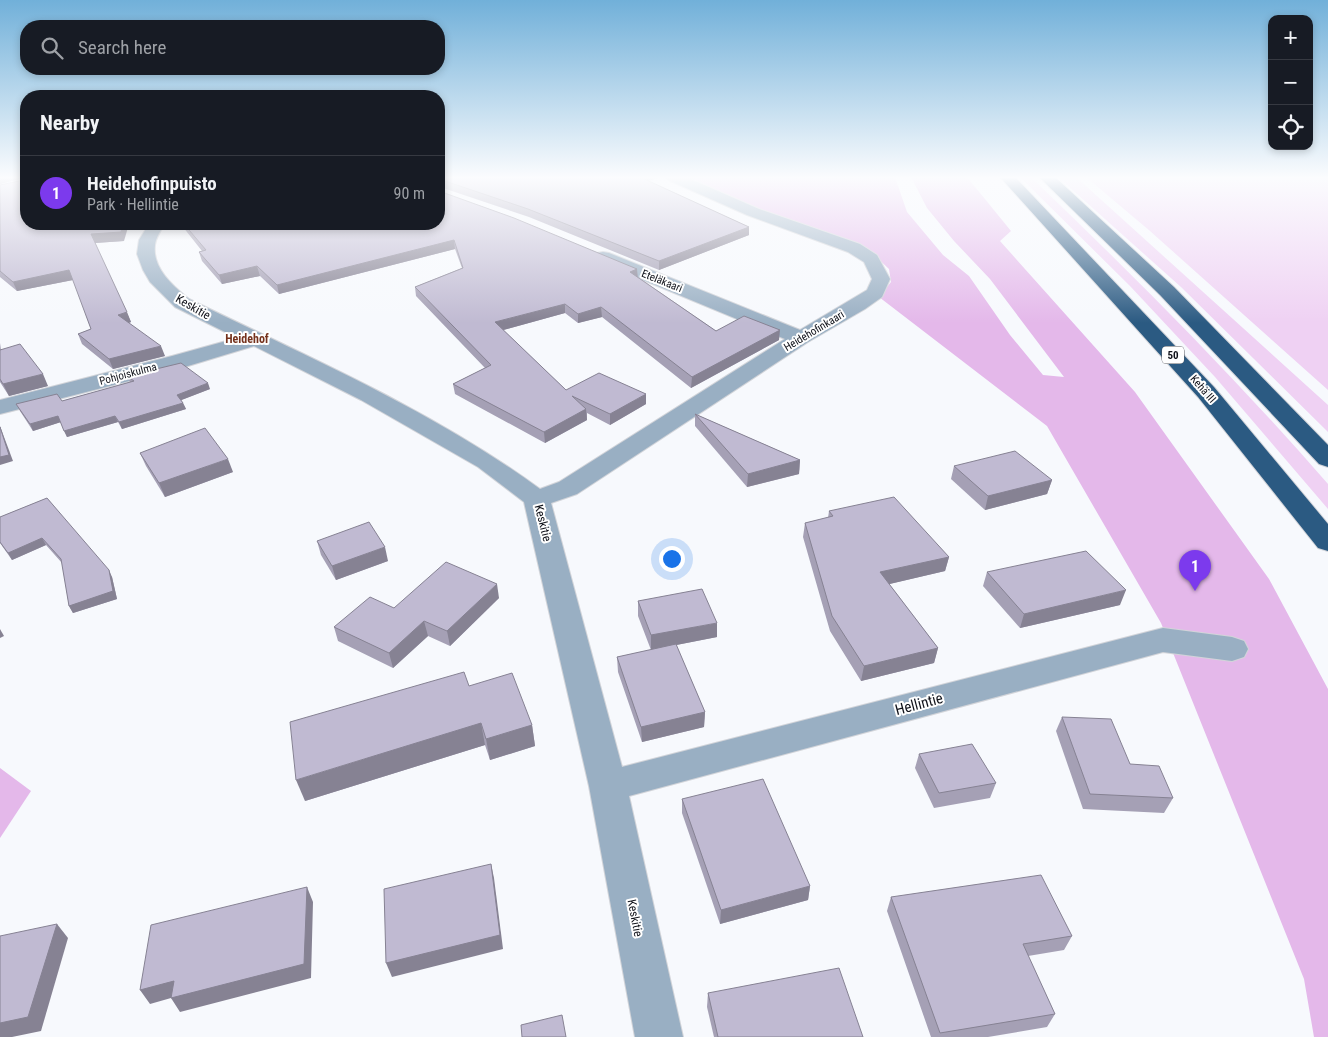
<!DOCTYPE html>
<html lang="en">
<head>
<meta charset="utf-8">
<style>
  body { margin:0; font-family:"Roboto Condensed",sans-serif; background:#242831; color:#f1f3f6 }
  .controls { position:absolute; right:15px; top:15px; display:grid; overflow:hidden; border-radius:10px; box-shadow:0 2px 8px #0003 }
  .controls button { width:45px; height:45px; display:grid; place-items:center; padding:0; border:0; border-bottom:1px solid #363941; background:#171b24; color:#f1f3f6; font:25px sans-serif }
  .you { position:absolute; left:671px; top:558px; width:18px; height:18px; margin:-12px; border:4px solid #fff; border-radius:50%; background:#1a73e8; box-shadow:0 0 0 8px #1a73e833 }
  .badge { display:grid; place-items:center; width:32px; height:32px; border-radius:50%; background:#7c3aed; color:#fff; font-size:16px; font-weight:700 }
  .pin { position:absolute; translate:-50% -41px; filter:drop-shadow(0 1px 2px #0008) }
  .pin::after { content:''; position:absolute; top:26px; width:18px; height:15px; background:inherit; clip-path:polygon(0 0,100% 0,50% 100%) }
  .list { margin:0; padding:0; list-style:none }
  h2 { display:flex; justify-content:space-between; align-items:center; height:65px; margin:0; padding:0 20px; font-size:21px }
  h2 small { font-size:16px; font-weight:400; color:#9ea1a6 }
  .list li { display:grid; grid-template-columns:32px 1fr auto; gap:15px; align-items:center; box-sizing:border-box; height:75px; padding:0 20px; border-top:1px solid #363941 }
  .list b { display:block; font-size:19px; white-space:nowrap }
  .list p { margin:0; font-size:16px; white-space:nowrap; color:#9ea1a6 }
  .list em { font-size:16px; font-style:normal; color:#9ea1a6 }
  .icon { flex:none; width:28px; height:28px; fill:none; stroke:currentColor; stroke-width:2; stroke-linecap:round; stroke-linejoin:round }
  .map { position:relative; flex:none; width:1328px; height:1037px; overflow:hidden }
  .search { position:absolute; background:#171b24; box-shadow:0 2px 8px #0003; left:20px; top:20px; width:425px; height:55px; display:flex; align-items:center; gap:12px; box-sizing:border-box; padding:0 18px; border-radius:20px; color:#9ea1a6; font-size:19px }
  .panel { position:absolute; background:#171b24; box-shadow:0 2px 8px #0003; left:20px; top:90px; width:425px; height:140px; border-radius:20px }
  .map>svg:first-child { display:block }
</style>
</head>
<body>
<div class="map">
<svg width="1328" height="1037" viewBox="0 0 1328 1037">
  <rect width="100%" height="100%" fill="#f7f9fd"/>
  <g fill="#efd1f3">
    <path d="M1020,177H1031C1134,276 1234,376 1328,484V509L1215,377L1130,286Z"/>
    <path d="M1058,177H1076L1328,405V432L1181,287Z"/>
    <path d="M1086,177H1328V390L1150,231Z"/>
  </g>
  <g fill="#e4b8ea">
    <path d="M682,177H895L907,212L943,255L969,276L1010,335L1043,375L1064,377L990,279L954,241L927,208L911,177H967L1011,231L1000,241L1135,392L1269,579L1328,689V1037H1314L1304,979L1161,623L1047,426L879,297L891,282L889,269L870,251L764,214Z"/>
    <path d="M0,768L31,791L0,838Z"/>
  </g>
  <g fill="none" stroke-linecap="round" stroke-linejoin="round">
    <defs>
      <path id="street" d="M666,177H686L759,209L860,244L877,255L890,279L882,297L865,309L808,342L577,494L551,503L622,767L1163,628L1232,637L1244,641L1248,649L1244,657L1232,661L1163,652L629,796L683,1037H635L589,786L524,502L478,467L361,400L254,346L188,366L0,414V400L172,356L237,338L175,307L150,282L143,270L137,254L139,240L149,224H165C161,230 156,237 155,245C152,268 173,286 189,299C308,357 432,410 540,489L559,482L785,339L597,261L594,257L597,253L603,252L609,253L800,330L867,290L872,279L864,262L848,252L747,215L668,180Z"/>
      <g id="highway">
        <path d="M1000,177H1015L1214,387L1328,524V551L1318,548L1198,397Z"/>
        <path d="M1039,177H1055L1174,287L1328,445V467L1319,464L1160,295Z"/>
      </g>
    </defs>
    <use href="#street" stroke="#d2d4d9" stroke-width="2"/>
    <use href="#highway" stroke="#d2d4d9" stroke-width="2"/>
    <use href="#street" fill="#99afc3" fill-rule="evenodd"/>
    <use href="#highway" fill="#2b5a82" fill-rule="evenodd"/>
  </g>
  <g fill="#a5a0b5">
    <path d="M0,177H26L124,241L95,243L131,322L129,323L165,356L113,369L82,344L78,334L91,329L73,280L17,291L0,277V185L24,180V178L0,184Z"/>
    <path d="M439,177H658V178L648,181L749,227V235L659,270L529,217L440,187L439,188Z"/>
    <path d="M182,224H439L638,277L716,331L779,340L691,388L602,317L578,323L565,313L503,330L566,390L646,404L610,425L587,413V420L545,443L455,394L453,384L485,368L416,296L415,287L462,268L455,249L279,294L260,276L222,284L202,261L199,252L202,251L183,227Z"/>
    <path d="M0,343L1,350L48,386L9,396L0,382Z"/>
    <path d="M127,376L210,389L181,400L183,403L186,409L122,429L118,422L67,437L61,422L33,431L20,411L16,404L62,401L130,382Z"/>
    <path d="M695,414L800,460L799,474L747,487L695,426Z"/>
    <path d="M140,453L233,472L165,497L146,466Z"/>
    <path d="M954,466L1052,480L1047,494L985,510L951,479Z"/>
    <path d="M47,498L112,577L117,599L73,613L69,606L62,563L46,545L12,560L0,543V517Z"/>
    <path d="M829,511L949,557L945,571L889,584L938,648L934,663L861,681L830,631L803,537L805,523L828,518Z"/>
    <path d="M317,541L388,561L336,580L321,555Z"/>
    <path d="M987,572L1120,605L1020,628L983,586Z"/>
    <path d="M499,598L450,646L428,636L393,668L338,641L334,627L394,608Z"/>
    <path d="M638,601L717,637L676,645L705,712L704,727L642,742L618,672L617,657L651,650L638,616Z"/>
    <path d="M469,686L532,725L535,746L490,760L485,745L305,801Z"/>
    <path d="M1062,717L1130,764L1173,798L1164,813L1083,809L1056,731Z"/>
    <path d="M919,754L996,783L990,798L934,808L915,768Z"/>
    <path d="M682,799L810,886L808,900L720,924L682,813Z"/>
    <path d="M891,897L1072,936L1064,950L1028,956L1055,1014L1047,1027L988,1037H931L887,911Z"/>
    <path d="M708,993L863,1037H714L707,1007Z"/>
  </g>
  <g fill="#868293">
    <path d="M0,177H25L0,184Z"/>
    <path d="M636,177H658V178L636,184Z"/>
    <path d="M123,224H129L124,241L95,243L91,234Z"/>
    <path d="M749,227V235L659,270V261Z"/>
    <path d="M454,240L455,249L279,294L277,285Z"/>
    <path d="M257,266L260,276L222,284L219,275Z"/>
    <path d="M637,269L638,279L630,272Z"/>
    <path d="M69,270L73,280L17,291L13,282Z"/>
    <path d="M565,304V313L496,332L495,322Z"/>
    <path d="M601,307L602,317L578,323V314Z"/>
    <path d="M127,312L131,322L122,325L118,315Z"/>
    <path d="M780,330L779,340L691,388L692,377Z"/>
    <path d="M161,346L165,356L113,369L109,359Z"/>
    <path d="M43,374L48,386L9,396L3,384Z"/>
    <path d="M208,383L210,389L179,401L177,395Z"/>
    <path d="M646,394V404L610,425V414Z"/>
    <path d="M183,403L186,409L122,429L119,422Z"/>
    <path d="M586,409L587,420L545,443L544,432Z"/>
    <path d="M58,416L61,422L33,431L30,424Z"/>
    <path d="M115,416L118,422L67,437L64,431Z"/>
    <path d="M0,426L13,461L0,465Z"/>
    <path d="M228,459L233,472L165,497L159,483Z"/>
    <path d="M800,460L799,474L747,487L748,474Z"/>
    <path d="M1052,480L1047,494L985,510L988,496Z"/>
    <path d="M42,538L46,545L12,560L8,553Z"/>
    <path d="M385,547L388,561L336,580L332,566Z"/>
    <path d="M949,557L945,571L877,587L880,572Z"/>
    <path d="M109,570L112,577L117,599L73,613L69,606Z"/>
    <path d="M497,584L499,598L450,646L447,631Z"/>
    <path d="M1126,590L1120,605L1020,628L1024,614Z"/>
    <path d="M424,621L428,636L393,668L389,653Z"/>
    <path d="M717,623V637L651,650V635Z"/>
    <path d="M0,629L4,636L0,638Z"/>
    <path d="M938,648L934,663L861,681L864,666Z"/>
    <path d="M705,712L704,727L642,742L641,727Z"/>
    <path d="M481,723L485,745L305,801L296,780Z"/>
    <path d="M532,725L535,746L490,760L486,739Z"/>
    <path d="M491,864L494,878L503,949L392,977L386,963Z"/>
    <path d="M810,886L808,900L720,924L721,910Z"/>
    <path d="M307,887L313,902L311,978L180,1012L171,998L150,1004L140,990Z"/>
    <path d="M57,924L68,938L41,1031L12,1037H0V1023Z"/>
  </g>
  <g fill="#c0bad2" stroke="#868293">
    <path d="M24,177H26V224H123L121,232L91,234L127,312L118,315L161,346L109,359L78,334L91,329L69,270L13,282L0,271V185L24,180Z"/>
    <path d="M439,177H640L749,227L659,261L528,209L439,179Z"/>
    <path d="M439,191L514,218L637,269L630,272L716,331L744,316L780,330L692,377L601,307L578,314L565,304L495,322L566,390L599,373L646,394L610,414L572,396L586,409L544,432L453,384L491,365L415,287L463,268L454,240L277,285L257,266L219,275L199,252L206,250L184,224H439Z"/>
    <path d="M20,344L43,374L3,384L0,379V350Z"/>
    <path d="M181,363L208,383L177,395L183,403L119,422L115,416L64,431L58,416L30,424L16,404L57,394L62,401L134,381L127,376Z"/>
    <path d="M695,414L800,460L748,474Z"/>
    <path d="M0,427L9,455L0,457Z"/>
    <path d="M205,428L228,459L159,483L140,453Z"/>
    <path d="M1015,451L1052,480L988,496L954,466Z"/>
    <path d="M894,497L949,557L880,572L938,648L864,666L832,616L805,523L833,516L829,511Z"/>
    <path d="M47,498L109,570L113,591L69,606L61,559L42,538L8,553L0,542V517Z"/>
    <path d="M369,522L385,547L332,566L317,541Z"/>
    <path d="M1086,551L1126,590L1024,614L987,572Z"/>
    <path d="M446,562L497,584L447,631L424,621L389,653L334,627L370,597L394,608Z"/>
    <path d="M702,589L717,623L651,635L638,601Z"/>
    <path d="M676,644L705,712L641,727L617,657Z"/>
    <path d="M464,672L469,686L512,673L532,725L486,739L481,723L296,780L290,722Z"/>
    <path d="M1062,717L1111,719L1130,764L1159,766L1173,798L1090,794Z"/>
    <path d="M972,744L996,783L939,793L919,754Z"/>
    <path d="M763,779L810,886L721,910L682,799Z"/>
    <path d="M491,864L500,935L386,963L384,889Z"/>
    <path d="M1041,875L1072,936L1023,944L1055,1014L940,1033L891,897Z"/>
    <path d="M307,887L304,964L171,998L174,981L140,990L151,925Z"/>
    <path d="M57,924L28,1017L0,1023V936Z"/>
    <path d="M839,968L863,1037H718L708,993Z"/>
    <path d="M562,1015L566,1037H522L521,1025Z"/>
  </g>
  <linearGradient id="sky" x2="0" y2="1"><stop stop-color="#71b0d9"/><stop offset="0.55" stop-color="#fbfcfe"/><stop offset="1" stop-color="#fbfcfe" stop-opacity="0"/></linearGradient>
  <rect width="1328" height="323" fill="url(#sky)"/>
  <g text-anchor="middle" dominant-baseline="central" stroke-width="4" stroke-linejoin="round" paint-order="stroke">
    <g font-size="11" fill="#0f1119" stroke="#fff">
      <text transform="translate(662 281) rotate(22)">Eteläkaari</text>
      <text transform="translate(814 331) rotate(-31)">Heidehofinkaari</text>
      <text transform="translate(128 374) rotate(-15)">Pohjoiskulma</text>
      <text transform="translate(1203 389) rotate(49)">Kehä III</text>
    </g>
    <rect fill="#fff" stroke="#57585e" stroke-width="1" x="1162" y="346.5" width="22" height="17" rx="4"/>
    <g font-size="11" font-weight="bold" fill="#0f1119">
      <text x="1173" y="355">50</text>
    </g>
    <g font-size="12" fill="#0f1119" stroke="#fff">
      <text transform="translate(193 307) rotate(30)">Keskitie</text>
      <text transform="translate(543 523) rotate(76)">Keskitie</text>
      <text transform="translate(635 918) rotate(79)">Keskitie</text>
    </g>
    <g font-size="12" font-weight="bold" fill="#75321d" stroke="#fff">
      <text x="247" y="339">Heidehof</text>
    </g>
    <g font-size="15" fill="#0f1119" stroke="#fff">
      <text transform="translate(919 704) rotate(-15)">Hellintie</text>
    </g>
  </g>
</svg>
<div class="controls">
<button>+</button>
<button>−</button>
<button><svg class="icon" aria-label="locate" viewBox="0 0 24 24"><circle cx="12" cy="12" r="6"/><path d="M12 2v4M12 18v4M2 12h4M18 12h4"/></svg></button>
</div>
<div class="you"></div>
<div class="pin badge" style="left:1195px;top:591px">1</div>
<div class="search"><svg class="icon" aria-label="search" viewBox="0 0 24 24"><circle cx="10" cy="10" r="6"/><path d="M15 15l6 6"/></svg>Search here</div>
<section class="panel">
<h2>Nearby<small></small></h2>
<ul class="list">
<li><span class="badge">1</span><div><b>Heidehofinpuisto</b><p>Park · Hellintie</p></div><em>90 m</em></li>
</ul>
</section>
</div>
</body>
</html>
